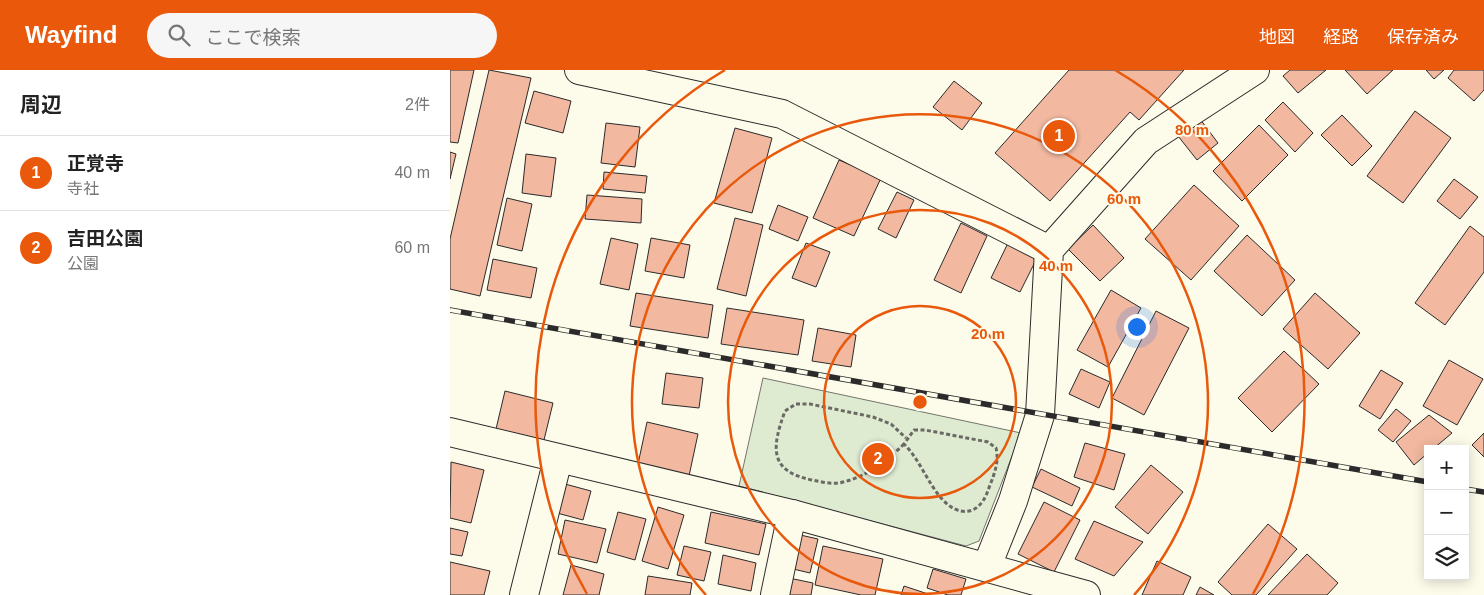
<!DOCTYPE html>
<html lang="ja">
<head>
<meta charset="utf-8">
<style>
  body { margin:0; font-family:Arial,"Noto Sans JP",sans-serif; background:#f6f6f6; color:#222 }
  .controls { position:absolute; right:15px; bottom:15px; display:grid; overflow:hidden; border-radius:0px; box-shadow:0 2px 12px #0003 }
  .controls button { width:45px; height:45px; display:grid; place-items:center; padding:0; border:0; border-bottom:1px solid #e0e0e0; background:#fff; color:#222; font:25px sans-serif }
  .you { position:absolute; left:686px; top:256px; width:18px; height:18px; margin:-12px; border:4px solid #fff; border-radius:50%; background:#1a73e8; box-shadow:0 0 0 8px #1a73e833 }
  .badge { display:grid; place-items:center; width:32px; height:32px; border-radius:50%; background:#ea580c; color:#fff; font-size:16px; font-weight:700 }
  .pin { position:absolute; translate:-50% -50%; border:2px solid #fff; box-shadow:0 1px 5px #0006 }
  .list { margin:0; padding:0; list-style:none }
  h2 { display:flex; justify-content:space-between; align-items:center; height:65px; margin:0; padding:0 20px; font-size:21px }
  h2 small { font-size:16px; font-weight:400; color:#767676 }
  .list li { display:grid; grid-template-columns:32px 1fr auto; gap:15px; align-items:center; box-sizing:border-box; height:75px; padding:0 20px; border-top:1px solid #e0e0e0 }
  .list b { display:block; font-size:19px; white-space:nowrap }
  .list p { margin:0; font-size:16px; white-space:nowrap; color:#767676 }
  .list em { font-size:16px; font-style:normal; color:#767676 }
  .icon { flex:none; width:28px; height:28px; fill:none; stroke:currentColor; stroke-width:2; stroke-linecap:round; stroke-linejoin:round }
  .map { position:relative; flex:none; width:1034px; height:525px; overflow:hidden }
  header { display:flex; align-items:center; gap:30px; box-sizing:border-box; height:70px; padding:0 25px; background:#ea580c; color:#fff }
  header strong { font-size:24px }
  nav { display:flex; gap:28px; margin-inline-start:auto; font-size:18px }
  .search { width:350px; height:45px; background:#f6f6f6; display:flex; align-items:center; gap:12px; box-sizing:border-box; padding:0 18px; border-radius:28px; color:#767676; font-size:19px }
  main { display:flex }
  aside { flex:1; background:#fff }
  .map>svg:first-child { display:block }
</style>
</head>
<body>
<header>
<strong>Wayfind</strong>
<div class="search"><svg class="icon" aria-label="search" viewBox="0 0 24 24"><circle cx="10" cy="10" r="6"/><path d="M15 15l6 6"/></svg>ここで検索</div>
<nav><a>地図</a><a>経路</a><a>保存済み</a></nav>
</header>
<main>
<aside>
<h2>周辺<small>2件</small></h2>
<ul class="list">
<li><span class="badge">1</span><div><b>正覚寺</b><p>寺社</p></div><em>40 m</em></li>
<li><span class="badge">2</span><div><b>吉田公園</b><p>公園</p></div><em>60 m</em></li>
</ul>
</aside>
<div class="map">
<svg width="1034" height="525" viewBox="0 0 1034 525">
  <rect width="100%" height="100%" fill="#fdfbea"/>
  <path fill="#deebd1" stroke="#74746e" d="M313,308L571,363L529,471L516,476L289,416Z"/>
  <g fill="#f2b8a0" stroke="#2b2b2b">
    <path d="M0,0H24L8,73L0,72Z"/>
    <path d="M39,0L81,8L30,226L0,219V169Z"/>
    <path d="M619,0H734L689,50L680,42L600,131L545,83Z"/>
    <path d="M840,0H876L848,23L833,6Z"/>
    <path d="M895,0H943L917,24Z"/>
    <path d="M976,0H994L984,9Z"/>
    <path d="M1004,0H1034V20L1024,31L998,8Z"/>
    <path d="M504,11L532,33L512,60L483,37Z"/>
    <path d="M84,21L121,31L113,63L75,53Z"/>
    <path d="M833,32L863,63L845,82L815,50Z"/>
    <path d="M965,41L1001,68L953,133L917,106Z"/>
    <path d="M892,45L922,76L902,96L871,65Z"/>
    <path d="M750,49L768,73L747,90L728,66Z"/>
    <path d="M156,53L190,57L185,97L151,93Z"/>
    <path d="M809,55L838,85L792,131L763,101Z"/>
    <path d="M285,58L322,68L302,143L264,133Z"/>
    <path d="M0,82L6,84L0,109Z"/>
    <path d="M76,84L106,88L101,127L72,123Z"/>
    <path d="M389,90L431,108L404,166L363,148Z"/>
    <path d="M154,102L197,106L195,123L153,119Z"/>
    <path d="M1004,109L1028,127L1010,149L987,131Z"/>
    <path d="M744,115L789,156L741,210L695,169Z"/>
    <path d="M447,122L464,130L446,168L428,159Z"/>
    <path d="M137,125L192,129L191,153L135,149Z"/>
    <path d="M57,128L82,134L72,181L47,175Z"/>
    <path d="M328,135L358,147L348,171L319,159Z"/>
    <path d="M285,148L313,155L296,226L267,219Z"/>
    <path d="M511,153L537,166L511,223L484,210Z"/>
    <path d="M643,155L674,188L650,211L618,179Z"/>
    <path d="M1020,156L1034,167V202L995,255L965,233Z"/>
    <path d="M797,165L845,210L812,246L764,201Z"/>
    <path d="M161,168L188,174L179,220L150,214Z"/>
    <path d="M201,168L240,175L234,208L195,201Z"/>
    <path d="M356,173L380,182L366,217L342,208Z"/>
    <path d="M558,173L587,188L570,222L541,208Z"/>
    <path d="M43,189L87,198L81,228L37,220Z"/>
    <path d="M661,220L691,238L658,297L627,280Z"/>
    <path d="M186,223L263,235L258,268L180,256Z"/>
    <path d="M865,223L910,263L878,299L833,259Z"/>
    <path d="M277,238L354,250L348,285L271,274Z"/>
    <path d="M706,241L739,258L694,345L662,328Z"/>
    <path d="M368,258L406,265L401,297L362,291Z"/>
    <path d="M834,281L869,314L822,362L788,328Z"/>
    <path d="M999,290L1033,309L1007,355L973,336Z"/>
    <path d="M631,299L660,312L649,338L619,324Z"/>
    <path d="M931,300L953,313L930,349L909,336Z"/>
    <path d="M216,303L253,308L249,338L212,334Z"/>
    <path d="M55,321L103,333L94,370L46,359Z"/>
    <path d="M946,339L961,351L943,372L928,360Z"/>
    <path d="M979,345L1002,363L983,379H978V383L964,395L946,372Z"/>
    <path d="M197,352L248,364L239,406L188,394Z"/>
    <path d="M1034,363V387L1022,375Z"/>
    <path d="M635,373L675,384L664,420L624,407Z"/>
    <path d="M1,392L34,400L21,453L0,448Z"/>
    <path d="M701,395L733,422L698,464L665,437Z"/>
    <path d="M591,399L630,418L622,436L582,417Z"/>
    <path d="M115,414L141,421L133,450L107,443Z"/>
    <path d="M594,432L630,450L604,502L568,484Z"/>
    <path d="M208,437L234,445L218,499L192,491Z"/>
    <path d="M168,442L196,449L185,490L157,482Z"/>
    <path d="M261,442L316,454L309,485L255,473Z"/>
    <path d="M115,450L156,459L147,493L108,484Z"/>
    <path d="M644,451L693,472L664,506L625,489Z"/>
    <path d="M818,454L847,479L806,525H782L768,512Z"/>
    <path d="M0,458L18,462L12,486L0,484Z"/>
    <path d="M346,464L368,469L360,503L339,498Z"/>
    <path d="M234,476L261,482L254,511L227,505Z"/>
    <path d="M373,476L433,489L425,525H411L365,515Z"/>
    <path d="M857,484L888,513L877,525H818Z"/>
    <path d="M273,485L306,493L301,521L268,514Z"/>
    <path d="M707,491L741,507L733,525H692Z"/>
    <path d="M0,492L40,501L34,525H0Z"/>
    <path d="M121,495L154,504L149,525H113Z"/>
    <path d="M483,499L516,509L511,525H498L477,518Z"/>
    <path d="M198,506L242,513L240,525H195Z"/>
    <path d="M334,507L363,513L361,525H331Z"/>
    <path d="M454,516L481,525H451Z"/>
    <path d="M750,517L764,525H746Z"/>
  </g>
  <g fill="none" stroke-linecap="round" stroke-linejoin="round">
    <defs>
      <g id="minor">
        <path d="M129,0L332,44L599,180"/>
        <path d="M0,362L342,444L636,525"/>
        <path d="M537,496L563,431L590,345L599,180L696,71L805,0"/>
        <path d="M74,525L108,389"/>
        <path d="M325,525L342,444"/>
      </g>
    </defs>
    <use href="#minor" stroke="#2b2b2b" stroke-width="30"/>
    <g stroke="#6a6964" stroke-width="3" stroke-dasharray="4 2.5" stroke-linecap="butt">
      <path d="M464,360H475L538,372L546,378C550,394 542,409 537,423C528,446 508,447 492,429C477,412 470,390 454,374Z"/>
      <path d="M454,374C438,390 416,407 393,412C383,415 372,412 362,410C318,401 322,377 335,341L346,334H360L423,347L441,354L456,368"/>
    </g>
    <use href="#minor" stroke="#fdfbea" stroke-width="28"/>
    <defs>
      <g id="rail">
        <path d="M0,240L978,412"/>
        <path d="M1015,419L1034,422"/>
      </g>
    </defs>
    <use href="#rail" stroke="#2b2b2b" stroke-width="5.5"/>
    <use href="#rail" stroke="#fdfbea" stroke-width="4" stroke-dasharray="11" stroke-linecap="butt"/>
  </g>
  <g fill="none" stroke="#e8590c" stroke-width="2.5">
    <circle cx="470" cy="332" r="96"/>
    <circle cx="470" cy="332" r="192"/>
    <path d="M256 525A288 288 0 1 1 684 525"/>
    <path d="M137 524A385 385 0 0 1 275 0M665 0A385 385 0 0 1 803 524"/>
  </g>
  <circle cx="470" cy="332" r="8" fill="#e8590c" stroke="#fdfbea" stroke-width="2.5"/>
  <g font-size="15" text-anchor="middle" font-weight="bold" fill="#e8590c" stroke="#fdfbea" stroke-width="4" stroke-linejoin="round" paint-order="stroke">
    <text x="742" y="65">80 m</text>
    <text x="674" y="134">60 m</text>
    <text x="606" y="201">40 m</text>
    <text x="538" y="269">20 m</text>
  </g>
</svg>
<div class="controls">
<button>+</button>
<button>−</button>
<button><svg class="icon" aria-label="layers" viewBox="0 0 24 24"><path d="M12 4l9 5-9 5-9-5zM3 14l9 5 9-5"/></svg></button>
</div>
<div class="you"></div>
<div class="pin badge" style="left:609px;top:66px">1</div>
<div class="pin badge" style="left:428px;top:389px">2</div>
</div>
</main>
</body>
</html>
